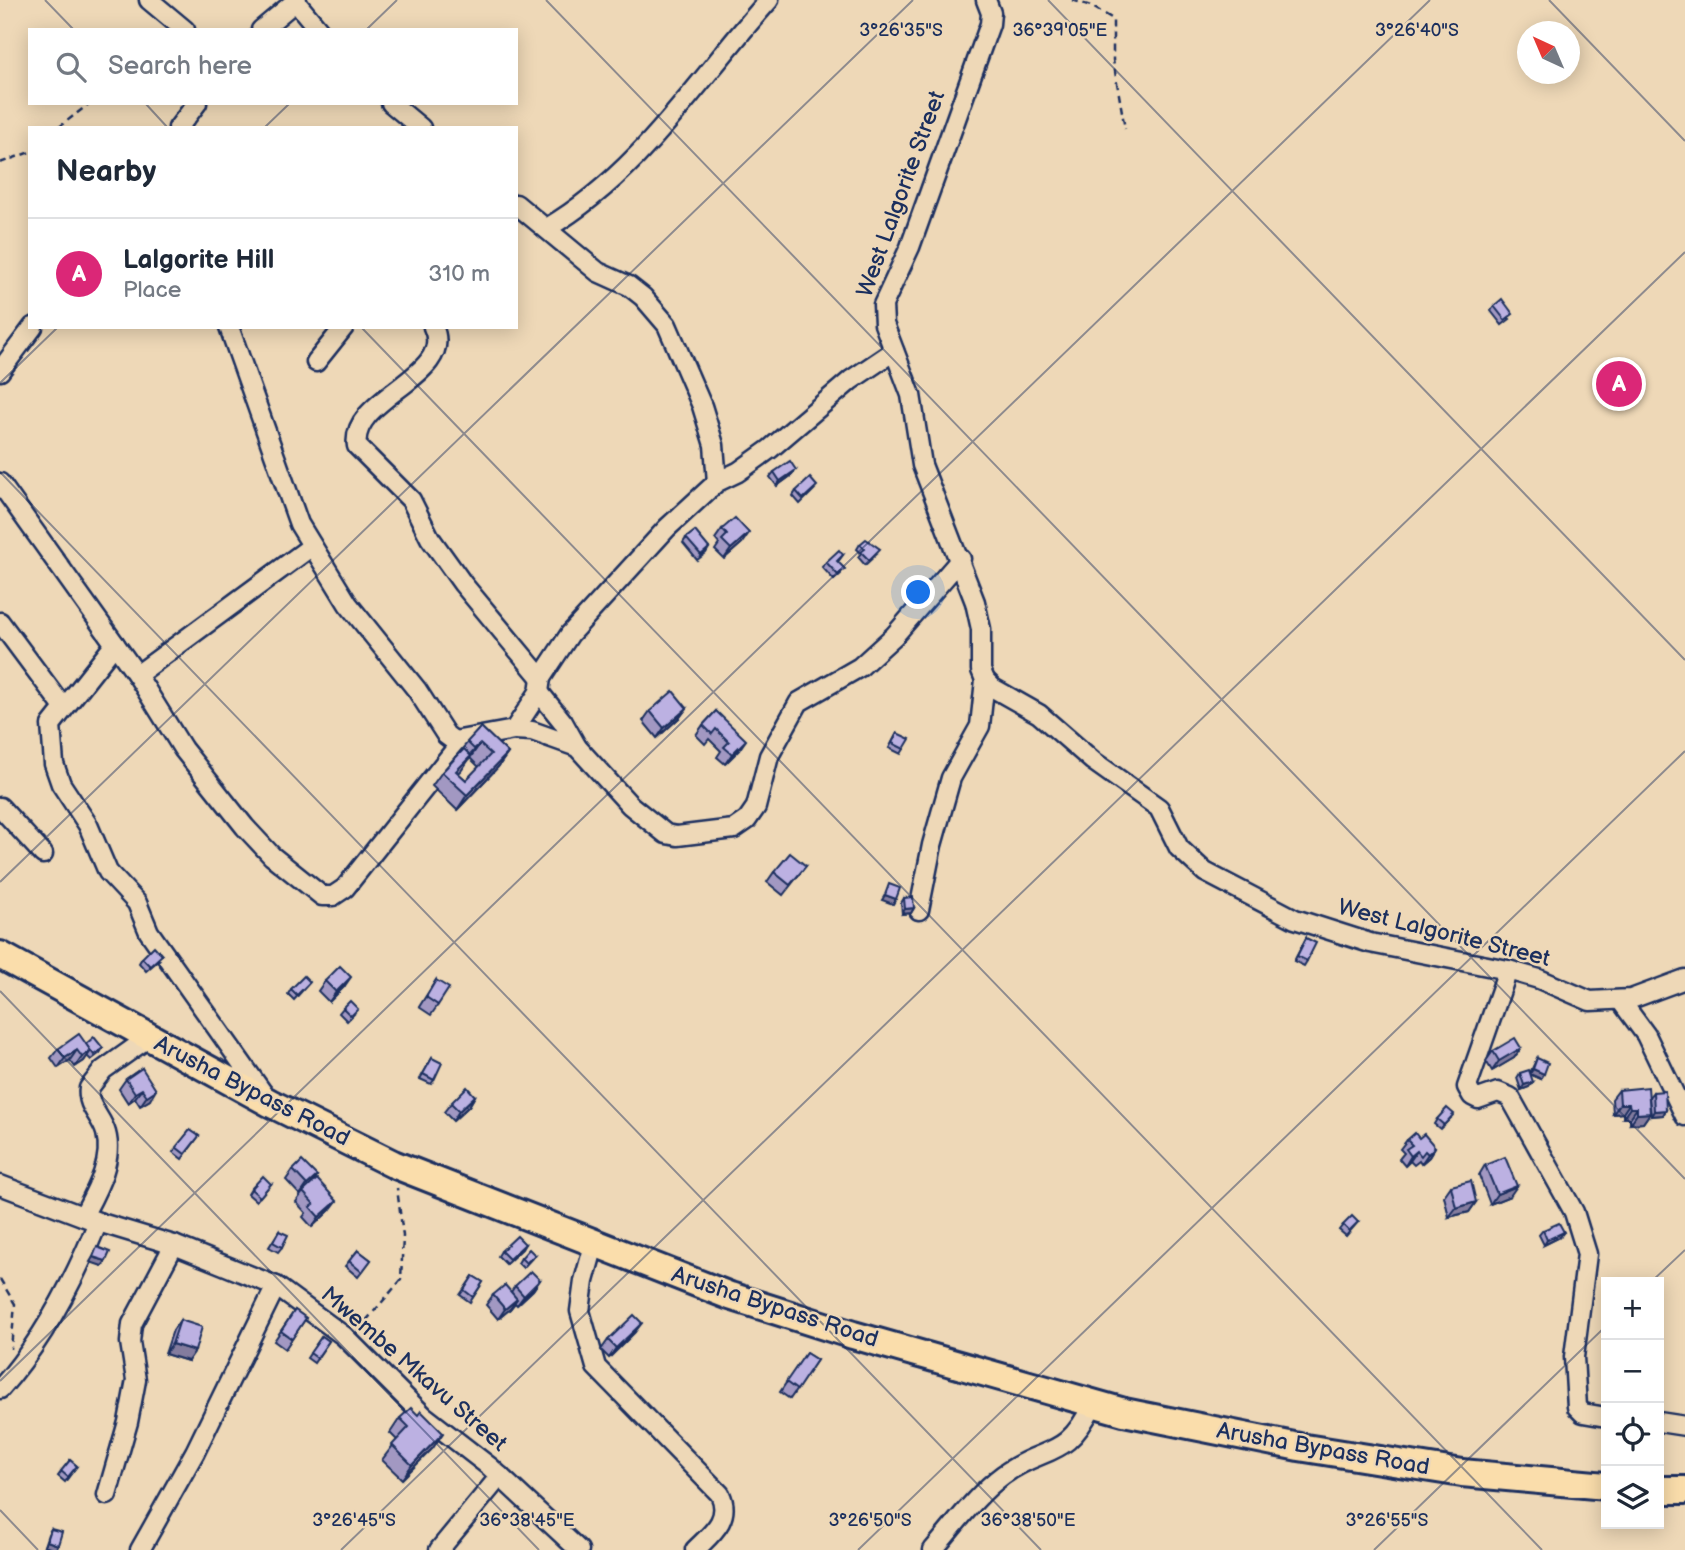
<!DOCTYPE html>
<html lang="en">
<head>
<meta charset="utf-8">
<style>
  body { margin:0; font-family:"Balsamiq Sans",sans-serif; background:#f2f2f3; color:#1f2937 }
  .controls { position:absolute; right:21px; bottom:21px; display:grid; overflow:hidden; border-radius:0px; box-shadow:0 4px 18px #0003 }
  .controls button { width:63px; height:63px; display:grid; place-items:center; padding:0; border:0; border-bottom:2px solid #e0e1e3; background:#fff; color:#1f2937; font:35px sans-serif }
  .compass { position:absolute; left:1517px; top:21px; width:63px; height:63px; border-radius:50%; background:#fff; box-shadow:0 4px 18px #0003; rotate:316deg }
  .you { position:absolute; left:919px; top:593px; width:24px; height:24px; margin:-18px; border:5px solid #fff; border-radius:50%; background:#1a73e8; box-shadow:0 0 0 10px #1a73e833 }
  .badge { display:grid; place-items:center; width:46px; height:46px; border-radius:50%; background:#db2777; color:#fff; font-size:23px; font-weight:700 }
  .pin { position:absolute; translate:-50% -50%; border:4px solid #fff; box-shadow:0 2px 7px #0006 }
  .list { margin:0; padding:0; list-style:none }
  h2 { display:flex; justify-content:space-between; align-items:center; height:91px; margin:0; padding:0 28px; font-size:30px }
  h2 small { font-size:23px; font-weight:400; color:#747a83 }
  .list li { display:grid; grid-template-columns:46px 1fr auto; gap:21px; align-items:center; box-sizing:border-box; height:112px; padding:0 28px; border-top:2px solid #e0e1e3 }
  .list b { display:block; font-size:26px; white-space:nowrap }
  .list p { margin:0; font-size:23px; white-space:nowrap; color:#747a83 }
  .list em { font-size:23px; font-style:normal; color:#747a83 }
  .icon { flex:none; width:38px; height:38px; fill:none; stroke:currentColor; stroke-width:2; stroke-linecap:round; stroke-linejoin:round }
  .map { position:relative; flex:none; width:1685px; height:1550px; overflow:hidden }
  .search { position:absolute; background:#fff; box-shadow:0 4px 18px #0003; left:28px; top:28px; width:490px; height:77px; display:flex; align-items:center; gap:18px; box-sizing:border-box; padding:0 24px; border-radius:0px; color:#747a83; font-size:26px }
  .panel { position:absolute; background:#fff; box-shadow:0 4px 18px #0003; left:28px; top:126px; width:490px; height:203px; border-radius:0px }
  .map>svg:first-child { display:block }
</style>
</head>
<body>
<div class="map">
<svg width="1685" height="1550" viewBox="0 0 1685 1550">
  <rect width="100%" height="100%" fill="#eed8b7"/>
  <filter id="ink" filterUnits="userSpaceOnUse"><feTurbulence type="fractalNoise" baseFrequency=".0143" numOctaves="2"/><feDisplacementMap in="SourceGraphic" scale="14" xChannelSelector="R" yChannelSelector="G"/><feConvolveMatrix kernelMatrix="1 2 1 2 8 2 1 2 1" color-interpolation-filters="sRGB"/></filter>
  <g filter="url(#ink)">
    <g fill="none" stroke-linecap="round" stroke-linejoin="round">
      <defs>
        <g id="street">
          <path d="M149,0L185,30"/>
          <path d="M986,0L991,13L990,24L910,247L883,305L884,324L911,395L922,465L975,602L981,629V670L985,680L993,688L1039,714L1093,761L1159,808L1179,848L1205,872L1295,919L1370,943L1508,970L1539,979L1590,1001L1631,999L1685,979"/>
          <path d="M295,1L319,30"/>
          <path d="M261,30L297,0"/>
          <path d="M391,103L421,128"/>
          <path d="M178,128L197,103"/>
          <path d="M516,204L598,272L629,286L643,297L667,325L702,406L714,445L717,482"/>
          <path d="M547,228C642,172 697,80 769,0"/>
          <path d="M229,327L299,524L348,604L417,690L446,735L454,741L514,730L539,692L541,678L570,634L667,528L717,482L738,472L770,449L851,380L894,351"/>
          <path d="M433,327C457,376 349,397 357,446L411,500L430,538L463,584L541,678"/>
          <path d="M316,362L344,327"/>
          <path d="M0,371L33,327"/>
          <path d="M0,483L137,675L183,749L245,827L272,856L322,896H333L345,888L462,741"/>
          <path d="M0,622L64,708"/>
          <path d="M115,644L51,725L54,764L61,784L88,825L108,872L137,903L149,932L267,1099"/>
          <path d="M137,675L312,546"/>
          <path d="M539,692L563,722L577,747"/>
          <path d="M514,730L532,731L577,747L630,805L666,834L677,836L734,829L747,820L756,807L769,756L799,702L860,667L894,636L961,559"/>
          <path d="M0,807L43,854"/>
          <path d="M919,910L932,845L951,778L980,726L985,680"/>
          <path d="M1508,970L1467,1087L1472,1096L1478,1099L1498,1092L1510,1097L1574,1212L1587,1254L1574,1357L1577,1407L1583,1413L1606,1417"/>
          <path d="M1621,1001L1646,1035L1685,1116"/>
          <path d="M0,1185L98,1222L174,1245L276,1286L344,1336L423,1415L490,1467L579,1550"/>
          <path d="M83,1216C95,1193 114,1161 106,1133C102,1117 86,1106 89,1088L103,1070L148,1038"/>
          <path d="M594,1245L584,1281L580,1311L596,1367L720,1494C732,1519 711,1534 695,1550"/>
          <path d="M0,1389C43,1341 74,1281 98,1222"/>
          <path d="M1659,1422L1685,1426"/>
          <path d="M107,1495L128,1422L136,1380L130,1342L132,1324L174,1245"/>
          <path d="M140,1550L195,1452L276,1286"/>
          <path d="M439,1550L500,1476"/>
          <path d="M933,1550C955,1525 976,1495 1003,1475C1045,1444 1065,1462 1093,1404"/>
        </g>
        <g id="primary">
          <path d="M0,955L270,1103L393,1164L730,1296L853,1335L1124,1412L1299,1447L1462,1473L1606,1486"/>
          <path d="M1659,1490H1685"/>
        </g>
      </defs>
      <use href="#street" stroke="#1b2f5e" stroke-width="23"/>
      <use href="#primary" stroke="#1b2f5e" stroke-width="32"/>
      <g stroke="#1b2f5e" stroke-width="2.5" stroke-dasharray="7 5" stroke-linecap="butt">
        <path d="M1072,0L1091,6L1113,19V60L1125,129"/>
        <path d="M58,128L90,103"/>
        <path d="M0,163L30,152"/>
        <path d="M0,1279L15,1304L11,1349"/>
        <path d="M358,1330L401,1280L403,1236L397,1188"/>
      </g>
      <use href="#street" stroke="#eed8b7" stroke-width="18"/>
      <use href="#primary" stroke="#faddab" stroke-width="26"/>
    </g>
    <g fill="#a298c2" stroke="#1b2f5e" stroke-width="2" fill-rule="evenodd">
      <path d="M1494,306L1510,319L1502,325L1491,311Z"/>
      <path d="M796,470L792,475L777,486L770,477L774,472Z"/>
      <path d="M814,490L800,504L793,496L796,491Z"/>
      <path d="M722,529L742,543L724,559L715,550L719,544L715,539Z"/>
      <path d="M686,538L709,548L706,553L697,560L683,543Z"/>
      <path d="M860,544L877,554L865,565L858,557L861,553L857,549Z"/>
      <path d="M843,555L838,562L841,574L834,580L822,567L826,562Z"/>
      <path d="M687,708L680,717L657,738L643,721L650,711Z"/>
      <path d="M716,711L739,750L725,764L717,757L721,751L709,739L705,744L696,735L703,725Z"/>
      <path d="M481,727L508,753L498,767L457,810L432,786L442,772ZM470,758L479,767L466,780L458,773Z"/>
      <path d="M897,733L904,749L901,754L889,748Z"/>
      <path d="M806,866L783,895L767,882L774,872Z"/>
      <path d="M904,898L914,908L911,913L902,914L901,903Z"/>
      <path d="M1306,938L1307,961L1304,966L1294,961Z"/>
      <path d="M142,958L159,960L146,971L139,963Z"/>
      <path d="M436,980L438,1005L431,1015L419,1007Z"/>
      <path d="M325,981L344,987L329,1002L318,991Z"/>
      <path d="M310,982L294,1000L288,994L291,989Z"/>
      <path d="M343,1008L354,1014L347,1021L339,1013Z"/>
      <path d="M86,1044L103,1048L100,1053L91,1060L87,1056L84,1061L75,1067L70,1060L58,1068L51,1058L58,1049Z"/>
      <path d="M1521,1048L1514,1058L1492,1071L1486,1061L1493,1051Z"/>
      <path d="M432,1058L434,1080L431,1084L420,1079Z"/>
      <path d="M1537,1058L1541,1079L1530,1074L1529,1087L1521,1090L1517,1078L1520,1073H1530Z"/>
      <path d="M142,1068L150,1100L140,1106L135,1098L128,1103L119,1089L126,1079Z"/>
      <path d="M1619,1090L1650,1113L1643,1123L1630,1124V1118H1623V1113L1613,1114L1612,1099Z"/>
      <path d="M1653,1092L1666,1110L1663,1115L1651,1116L1649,1097Z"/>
      <path d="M475,1096L469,1106L453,1121L444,1112L451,1103Z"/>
      <path d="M1437,1119H1450L1440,1129L1434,1124Z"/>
      <path d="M190,1130L199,1136L182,1159L173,1152Z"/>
      <path d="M1419,1138L1435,1147L1429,1157L1421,1164L1419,1161L1414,1165L1410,1161L1405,1166L1399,1159L1404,1153L1400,1149L1407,1140Z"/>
      <path d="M1485,1165L1510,1196L1490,1204L1479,1175Z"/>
      <path d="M293,1170L317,1176L310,1186L330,1210L312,1227L303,1217L306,1213L296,1202L303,1192L300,1195L286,1180Z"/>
      <path d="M271,1184L256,1201L248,1194L251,1189Z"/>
      <path d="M1451,1186L1476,1202L1469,1212L1449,1217L1444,1196Z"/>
      <path d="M1358,1222L1346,1236L1339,1230L1343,1225Z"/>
      <path d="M1543,1230L1560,1237L1544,1245L1539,1235Z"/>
      <path d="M279,1231L282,1247L278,1252L269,1247Z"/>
      <path d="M525,1244L522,1249L506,1264L498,1256L501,1251Z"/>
      <path d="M358,1250L371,1260L358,1277L345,1266Z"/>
      <path d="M535,1255L523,1268L518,1263L521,1258Z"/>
      <path d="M473,1276L483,1282L470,1302L460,1295Z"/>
      <path d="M540,1280L533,1290L517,1305L515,1303L510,1309L498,1319L486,1305L493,1295L511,1292L515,1286Z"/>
      <path d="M295,1310L306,1318L285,1349L274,1341Z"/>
      <path d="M180,1320L188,1361L165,1354L173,1330Z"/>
      <path d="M635,1332L609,1358L601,1350L608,1340Z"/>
      <path d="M322,1336L329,1341L314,1363L307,1358Z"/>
      <path d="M806,1353L817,1360L790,1399L780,1392Z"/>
      <path d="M418,1415L433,1448L402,1479L382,1460L397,1440L390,1433L400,1418Z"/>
      <path d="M70,1460L77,1466L65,1482L58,1476Z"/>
      <path d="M51,1529L58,1545L55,1550L44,1546L48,1534Z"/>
    </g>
    <g fill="#847c9e" stroke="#1b2f5e" stroke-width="2">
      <path d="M796,470L792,475L777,486L780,481Z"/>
      <path d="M749,533L742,543L724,559L731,549Z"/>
      <path d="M687,708L680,717L657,738L664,728Z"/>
      <path d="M746,740L739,750L725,764L732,754Z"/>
      <path d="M480,744L461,771L451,780L456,771Z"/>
      <path d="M508,753L498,767L457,810L467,795Z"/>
      <path d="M885,895L896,899L893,904L882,900Z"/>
      <path d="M914,908L911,913L902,914L905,909Z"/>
      <path d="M351,977L344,987L329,1002L336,992Z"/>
      <path d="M1521,1048L1514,1058L1492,1071L1499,1061Z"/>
      <path d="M77,1050L70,1060L58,1068L65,1058Z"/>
      <path d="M91,1051L84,1061L75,1067L82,1057Z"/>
      <path d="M1533,1069L1544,1074L1541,1079L1530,1074Z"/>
      <path d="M1533,1082L1529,1087L1521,1090L1524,1085Z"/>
      <path d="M142,1089L135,1098L128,1103L135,1093Z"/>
      <path d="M156,1090L150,1100L140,1106L147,1096Z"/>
      <path d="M475,1096L469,1106L453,1121L459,1111Z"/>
      <path d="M1620,1104H1629L1623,1113L1613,1114Z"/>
      <path d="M1630,1108H1637L1630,1118H1623Z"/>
      <path d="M1666,1110L1663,1115L1651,1116L1654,1111Z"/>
      <path d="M1650,1113L1643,1123L1630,1124L1637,1114Z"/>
      <path d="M1435,1147L1429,1157L1421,1164L1428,1154Z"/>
      <path d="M1417,1151L1410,1161L1405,1166L1411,1156Z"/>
      <path d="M317,1176L310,1186L300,1195L307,1185Z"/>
      <path d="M1517,1186L1510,1196L1490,1204L1497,1194Z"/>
      <path d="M337,1201L330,1210L312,1227L319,1217Z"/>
      <path d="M1476,1202L1469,1212L1449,1217L1456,1208Z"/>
      <path d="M1564,1232L1560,1237L1544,1245L1547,1240Z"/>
      <path d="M93,1257L106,1261L102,1266L90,1262Z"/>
      <path d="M540,1280L533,1290L517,1305L524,1296Z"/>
      <path d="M517,1299L510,1309L498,1319L505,1309Z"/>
      <path d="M642,1323L635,1332L609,1358L616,1348Z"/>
      <path d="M172,1344L195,1351L188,1361L165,1354Z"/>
      <path d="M443,1433L433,1448L402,1479L412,1465Z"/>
      <path d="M47,1541L58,1545L55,1550L44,1546Z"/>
    </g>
    <g fill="#bcb1e2" stroke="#1b2f5e" stroke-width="2">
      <path d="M1502,299L1513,314L1505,320L1494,306Z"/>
      <path d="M790,461L796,470L780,481L774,472Z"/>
      <path d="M810,478L817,486L803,499L796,491Z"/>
      <path d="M735,518L749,533L731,549L722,540L727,535L722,529Z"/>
      <path d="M695,531L709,548L701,555L686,538Z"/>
      <path d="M866,539L880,549L869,560L861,552L865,549L860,544Z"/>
      <path d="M839,550L843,555L837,561L845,569L838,575L826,562Z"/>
      <path d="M673,691L687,708L664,728L650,711Z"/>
      <path d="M716,711L746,740L732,754L724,747L729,742L716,729L712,734L703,725Z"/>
      <path d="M481,727L508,753L467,795L442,772L464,749L471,756L456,771L466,780L491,754L480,744L474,749L467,742Z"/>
      <path d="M897,733L910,739L904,749L892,743Z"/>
      <path d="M790,853L806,866L790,885L774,872Z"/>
      <path d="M889,884L900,888L896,899L885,895Z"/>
      <path d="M913,897L914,908L905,909L904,898Z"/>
      <path d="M1306,938L1316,943L1307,961L1297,956Z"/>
      <path d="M154,946L162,955L150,966L142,958Z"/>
      <path d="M340,966L351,977L336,992L325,981Z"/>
      <path d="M304,976L310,982L297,995L291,989Z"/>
      <path d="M436,980L449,988L438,1005L426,997Z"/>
      <path d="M350,1001L358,1009L351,1016L343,1008Z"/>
      <path d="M79,1034L91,1051L82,1057L77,1050L65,1058L58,1049Z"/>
      <path d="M94,1037L103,1048L94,1055L86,1044Z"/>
      <path d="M1515,1038L1521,1048L1499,1061L1493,1051Z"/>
      <path d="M432,1058L442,1063L434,1080L423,1074Z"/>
      <path d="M1537,1058L1548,1063L1544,1074L1533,1069Z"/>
      <path d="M142,1068L156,1090L147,1096L142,1089L135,1093L126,1079Z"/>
      <path d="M1529,1070L1533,1082L1524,1085L1520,1073Z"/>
      <path d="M467,1087L475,1096L459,1111L451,1103Z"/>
      <path d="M1648,1087L1650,1113L1637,1114V1108H1630L1629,1104H1620L1619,1090Z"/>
      <path d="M1665,1091L1666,1110L1654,1111L1653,1092Z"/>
      <path d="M1447,1108L1454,1114L1444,1125L1437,1119Z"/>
      <path d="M190,1130L199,1136L185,1154L176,1147Z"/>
      <path d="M1415,1133L1419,1138L1424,1134L1435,1147L1428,1154L1425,1151L1421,1156L1417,1151L1411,1156L1406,1149L1412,1145L1407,1140Z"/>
      <path d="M1505,1157L1517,1186L1497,1194L1485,1165Z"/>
      <path d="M302,1161L317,1176L307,1185L293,1170Z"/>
      <path d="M263,1176L271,1184L260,1197L251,1189Z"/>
      <path d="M317,1179L337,1201L319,1217L310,1207L314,1204L303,1192Z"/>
      <path d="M1471,1181L1476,1202L1456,1208L1451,1186Z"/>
      <path d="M1352,1216L1358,1222L1349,1231L1343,1225Z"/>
      <path d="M1559,1223L1564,1232L1547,1240L1543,1230Z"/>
      <path d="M279,1231L288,1235L282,1247L273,1242Z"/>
      <path d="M517,1236L525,1244L509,1259L501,1251Z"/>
      <path d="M97,1247L110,1252L106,1261L93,1257Z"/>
      <path d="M529,1249L535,1255L526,1263L521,1258Z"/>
      <path d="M358,1250L371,1260L362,1272L349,1261Z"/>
      <path d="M531,1271L540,1280L524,1296L515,1286Z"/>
      <path d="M473,1276L483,1282L473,1297L464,1290Z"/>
      <path d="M505,1285L517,1299L505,1309L493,1295Z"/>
      <path d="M295,1310L306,1318L292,1339L281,1331Z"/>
      <path d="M634,1315L642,1323L616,1348L608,1340Z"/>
      <path d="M180,1320L202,1327L195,1351L172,1344Z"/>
      <path d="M322,1336L329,1341L317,1358L310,1353Z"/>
      <path d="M806,1353L817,1360L797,1390L786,1382Z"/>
      <path d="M411,1408L418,1415L421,1411L443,1433L412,1465L392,1445L409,1427L400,1418Z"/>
      <path d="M70,1460L77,1466L68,1477L61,1471Z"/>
      <path d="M51,1529L62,1532L58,1545L47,1541Z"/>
    </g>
  </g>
  <path fill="none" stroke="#1b2f5e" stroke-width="2" stroke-opacity="0.45" d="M45,0L74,30M546,0L1685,1179M1048,0L1685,660M1549,0L1685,141M366,30L397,0M145,103L168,128M264,128L290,103M361,327L1542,1550M0,383L58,327M0,472L1041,1550M0,882L913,0M0,991L539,1550M1651,1282L1685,1250M0,1381L1430,0M0,1510L38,1550M341,1550L1685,252M858,1550L1685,751M1374,1550L1606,1326"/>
  <g text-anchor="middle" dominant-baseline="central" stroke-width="5" stroke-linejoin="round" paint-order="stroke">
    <g font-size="23" fill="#1b2f5e" stroke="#eed8b7">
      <text transform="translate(901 194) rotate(-70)">West Lalgorite Street</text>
      <text transform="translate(1444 933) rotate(14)">West Lalgorite Street</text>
      <text transform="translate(252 1091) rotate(27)">Arusha Bypass Road</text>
      <text transform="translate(775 1307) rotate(18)">Arusha Bypass Road</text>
      <text transform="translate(414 1369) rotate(41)">Mwembe Mkavu Street</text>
      <text transform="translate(1323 1449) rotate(10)">Arusha Bypass Road</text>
    </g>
  </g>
  <g font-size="18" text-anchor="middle" fill="#1b2f5e" stroke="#eed8b7" stroke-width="5" stroke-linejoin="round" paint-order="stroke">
    <text x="901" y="36">3°26'35"S</text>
    <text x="1417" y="36">3°26'40"S</text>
    <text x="1060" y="36">36°39'05"E</text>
    <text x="527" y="1526">36°38'45"E</text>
    <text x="1028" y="1526">36°38'50"E</text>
    <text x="354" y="1526">3°26'45"S</text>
    <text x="870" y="1526">3°26'50"S</text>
    <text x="1387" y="1526">3°26'55"S</text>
  </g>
</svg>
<div class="controls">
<button>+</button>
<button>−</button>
<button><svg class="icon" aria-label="locate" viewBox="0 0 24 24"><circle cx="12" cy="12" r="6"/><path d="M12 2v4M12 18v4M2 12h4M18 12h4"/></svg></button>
<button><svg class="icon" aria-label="layers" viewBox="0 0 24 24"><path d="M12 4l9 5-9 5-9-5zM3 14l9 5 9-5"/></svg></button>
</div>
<svg class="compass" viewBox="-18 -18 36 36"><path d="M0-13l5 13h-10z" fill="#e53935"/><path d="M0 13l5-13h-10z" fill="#747a83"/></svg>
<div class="you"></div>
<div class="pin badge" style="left:1619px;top:384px">A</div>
<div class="search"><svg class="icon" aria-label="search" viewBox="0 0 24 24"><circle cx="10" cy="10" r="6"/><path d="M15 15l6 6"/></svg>Search here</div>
<section class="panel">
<h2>Nearby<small></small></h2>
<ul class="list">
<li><span class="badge">A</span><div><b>Lalgorite Hill</b><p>Place</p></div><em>310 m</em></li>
</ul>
</section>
</div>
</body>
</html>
